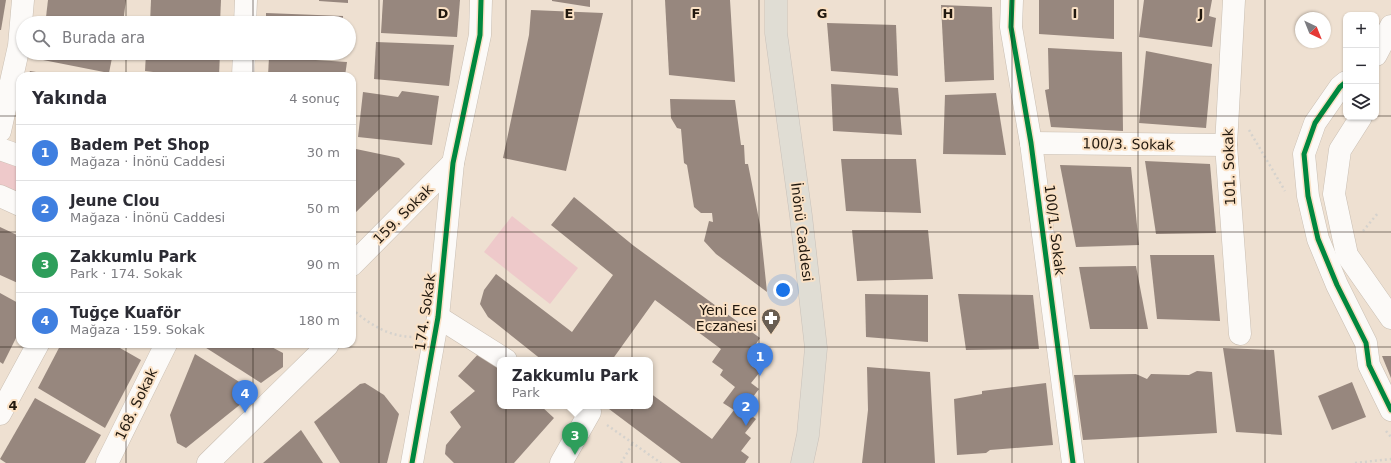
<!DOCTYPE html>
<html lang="tr">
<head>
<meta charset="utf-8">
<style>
  body { margin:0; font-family:"DejaVu Sans",sans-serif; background:#f7f7f7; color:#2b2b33 }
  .controls { position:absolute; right:12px; top:12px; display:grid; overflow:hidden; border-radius:8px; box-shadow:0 1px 3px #0004 }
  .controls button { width:36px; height:36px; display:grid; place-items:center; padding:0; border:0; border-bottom:1px solid #e1e1e2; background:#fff; color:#2b2b33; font:20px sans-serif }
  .compass { position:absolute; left:1295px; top:12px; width:36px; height:36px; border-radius:50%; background:#fff; box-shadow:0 1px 3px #0004; rotate:137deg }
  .you { position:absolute; left:783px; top:290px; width:14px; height:14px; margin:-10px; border:3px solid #fff; border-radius:50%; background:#1a73e8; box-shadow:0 0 0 6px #1a73e833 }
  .badge { display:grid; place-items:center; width:26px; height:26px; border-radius:50%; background:#0f766e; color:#fff; font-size:13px; font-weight:700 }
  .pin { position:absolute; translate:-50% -33px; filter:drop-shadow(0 1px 2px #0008) }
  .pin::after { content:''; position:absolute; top:21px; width:14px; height:12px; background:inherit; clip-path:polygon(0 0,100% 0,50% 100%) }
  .popup { position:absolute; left:497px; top:357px; width:156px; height:52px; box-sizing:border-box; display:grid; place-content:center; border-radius:8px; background:#fff; filter:drop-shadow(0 1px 3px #0005); font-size:13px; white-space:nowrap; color:#7c7c81 }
  .popup b { font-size:15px; color:#2b2b33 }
  .popup::after { content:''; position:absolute; left:50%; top:100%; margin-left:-8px; border:8px solid transparent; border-top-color:#fff }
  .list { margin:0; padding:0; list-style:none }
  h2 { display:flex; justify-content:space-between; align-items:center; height:52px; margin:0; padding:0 16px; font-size:17px }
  h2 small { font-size:13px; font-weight:400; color:#7c7c81 }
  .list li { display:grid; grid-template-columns:26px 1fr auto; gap:12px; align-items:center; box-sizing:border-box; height:56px; padding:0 16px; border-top:1px solid #e1e1e2 }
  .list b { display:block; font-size:15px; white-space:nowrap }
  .list p { margin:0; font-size:13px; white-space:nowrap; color:#7c7c81 }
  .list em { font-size:13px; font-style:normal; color:#7c7c81 }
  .icon { flex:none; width:22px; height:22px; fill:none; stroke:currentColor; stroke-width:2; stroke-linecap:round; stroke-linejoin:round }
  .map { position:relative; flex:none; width:1391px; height:463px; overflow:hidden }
  .search { position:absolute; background:#fff; box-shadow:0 1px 3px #0004; left:16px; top:16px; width:340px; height:44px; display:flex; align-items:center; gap:10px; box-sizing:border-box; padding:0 14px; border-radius:22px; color:#7c7c81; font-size:15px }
  .panel { position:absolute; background:#fff; box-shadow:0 1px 3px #0004; left:16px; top:72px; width:340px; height:276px; border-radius:12px }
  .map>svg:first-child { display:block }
</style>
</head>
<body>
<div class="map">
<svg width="1391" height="463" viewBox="0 0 1391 463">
  <rect width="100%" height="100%" fill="#eee0d1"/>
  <g fill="#eec9ca">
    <path d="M0,149L20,157V205L0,196Z"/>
    <path d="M512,216L578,268L550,304L484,252Z"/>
  </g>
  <g fill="#97877e">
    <path d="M0,0H6L1,30H0Z"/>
    <path d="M48,0H126L123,23H86L46,17Z"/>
    <path d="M151,0H221L220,23H150Z"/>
    <path d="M319,0H348V3L319,1Z"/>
    <path d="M383,0H460L457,37L381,33Z"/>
    <path d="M552,0H590V7L552,1Z"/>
    <path d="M665,0H730L735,82L669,75Z"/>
    <path d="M1039,0H1114V39L1039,34Z"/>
    <path d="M1144,0H1212L1209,16L1216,18L1212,47L1139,37Z"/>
    <path d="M941,5L992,7L994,80L945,82Z"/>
    <path d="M531,10L603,13L566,171L503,158L529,35Z"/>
    <path d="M266,13L343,16V23H266Z"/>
    <path d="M827,23L896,25L898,76L831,71Z"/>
    <path d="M376,42L454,45L449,86L374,79Z"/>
    <path d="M1048,48L1122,52L1123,131L1051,127L1045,90L1049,89Z"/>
    <path d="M1146,51L1212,64L1206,128L1139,123Z"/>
    <path d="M44,53H113L109,73L43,60Z"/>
    <path d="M146,53H220L219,76H186L145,71Z"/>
    <path d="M269,57L347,62L345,76H268Z"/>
    <path d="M30,71L54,75V76H28Z"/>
    <path d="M831,84L898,88L902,135L833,131Z"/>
    <path d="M402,91L439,96L432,145L358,137L363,92L398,97Z"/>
    <path d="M996,93L1006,155L943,154L945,95Z"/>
    <path d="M670,99L735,100L741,145H744L745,164H748L760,225L767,292L716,254L704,241L709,221L713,222L712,213H701L694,207L687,165L684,163L681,129L677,128L671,118Z"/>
    <path d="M356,149L399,158L405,164L352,216V153Z"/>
    <path d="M841,159H916L921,213L846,211Z"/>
    <path d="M1145,161L1210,164L1216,233L1156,234Z"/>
    <path d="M1060,165L1131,167L1139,245L1076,247Z"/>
    <path d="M574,197L634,246L760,338L754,347L762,352L752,366L760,372L751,383L759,389L743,410L756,419L745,433L751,438L741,451L749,457L745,463H681L605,406H650V393L712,439L734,410L723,403L735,387L720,375L723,370L712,362L721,349L655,300L612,360H542L488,317L480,304L484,290L496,274L572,332L613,275L551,225Z"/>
    <path d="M0,227L17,235L18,231L20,232V284L0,275Z"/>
    <path d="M852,230H928L933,279L857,281Z"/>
    <path d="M1150,255H1214L1220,321L1157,319Z"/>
    <path d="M1136,266L1148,329H1090L1079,267Z"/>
    <path d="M0,293L20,304V330L3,364L0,362Z"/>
    <path d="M865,294L928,295V342L866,337Z"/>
    <path d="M958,294L1033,295L1039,349L966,350Z"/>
    <path d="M61,344H113L141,360L105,428L38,388Z"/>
    <path d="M200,344H266L283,353V367L261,383Z"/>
    <path d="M1223,348L1274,350L1282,435L1236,432Z"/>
    <path d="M480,352L500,370V406H541L554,418L514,463H454L445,454L446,445L461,427L450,412L475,391L458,376Z"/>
    <path d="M195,354L252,390L247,399L186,448L177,443L170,415Z"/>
    <path d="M1382,356H1391V378Z"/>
    <path d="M867,367L930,372L935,463H862L868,410Z"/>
    <path d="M1197,371L1212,372L1217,433L1083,440L1074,375L1136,374L1147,379L1151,374L1189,375Z"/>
    <path d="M1352,382L1366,417L1332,430L1318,396Z"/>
    <path d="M365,383L384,395L399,414L387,463H340L314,422L360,384Z"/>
    <path d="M1046,383L1053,445L990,450L986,453L957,455L954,399L982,394V391Z"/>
    <path d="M35,398L101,435L85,463H6L0,459Z"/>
    <path d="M301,430L323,463H263Z"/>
  </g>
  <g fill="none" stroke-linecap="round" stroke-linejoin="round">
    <defs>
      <g id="minor">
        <path d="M1012,0L1011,27L1031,143L1073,463"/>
        <path d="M1234,0L1226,145L1240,334"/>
        <path d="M245,23L246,0"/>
        <path d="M1376,55L1391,26"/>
        <path d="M243,76L244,53"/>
        <path d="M1346,82L1340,87L1315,123L1304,154L1308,196L1318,239L1337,285L1366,343L1369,365L1391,410"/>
        <path d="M1361,117L1340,150L1334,194L1347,255L1391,318"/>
        <path d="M0,131L19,46L23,0"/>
        <path d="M1031,143L1226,145"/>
        <path d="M0,149L20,156"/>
        <path d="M0,196L20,205"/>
        <path d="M352,265L453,163"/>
        <path d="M438,317L506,360"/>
        <path d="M0,414L38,344"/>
        <path d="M107,463L166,344"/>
        <path d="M208,463L327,346L328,344"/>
        <path d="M412,463L438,317L453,163L480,35L481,0"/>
        <path d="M561,463L590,412L580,406"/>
      </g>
      <path id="major" d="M776,0V33L801,216L816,348L808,435L802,463"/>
    </defs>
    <use href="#minor" stroke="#c9beb2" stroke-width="23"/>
    <use href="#major" stroke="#c8c1ba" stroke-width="23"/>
    <g stroke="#d5d2cd" stroke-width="2.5" stroke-dasharray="2 3" stroke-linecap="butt">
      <path d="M1249,130L1285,191"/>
      <path d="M1363,231L1378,213"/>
      <path d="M352,309C370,325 390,337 414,337"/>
      <path d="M607,425L661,463"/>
      <path d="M1386,431L1391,437"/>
      <path d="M621,463L633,443"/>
      <path d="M1355,463L1391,459"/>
    </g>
    <use href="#minor" stroke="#fcfaf8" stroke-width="22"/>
    <use href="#major" stroke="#e0ddd4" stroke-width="22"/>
    <defs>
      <g id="cycleway">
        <path d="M1012,0L1011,27L1031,143L1073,463"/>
        <path d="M1346,82L1340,87L1315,123L1304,154L1308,196L1318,239L1337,285L1366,343L1369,365L1391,410"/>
        <path d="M412,463L438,317L453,163L480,35L481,0"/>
      </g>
    </defs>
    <use href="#cycleway" stroke="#fae1c5" stroke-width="8"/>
    <use href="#cycleway" stroke="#00873e" stroke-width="5"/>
  </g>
  <path fill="none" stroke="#21180e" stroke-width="1" stroke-opacity="0.55" d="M126,0V23M253,0V23M379,0V463M506,0V463M632,0V463M759,0V463M885,0V463M1012,0V463M1138,0V463M1265,0V463M126,53V76M253,53V76M0,116H20M352,116H1346M1376,116H1391M0,232H20M352,232H1391M126,344V463M253,344V463M0,347H1391"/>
  <defs>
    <symbol id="pharmacy-pin" viewBox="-11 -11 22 30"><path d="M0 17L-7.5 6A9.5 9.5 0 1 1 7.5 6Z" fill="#695e52" stroke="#fae1c5"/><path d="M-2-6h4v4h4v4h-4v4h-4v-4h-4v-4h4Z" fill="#fff"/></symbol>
  </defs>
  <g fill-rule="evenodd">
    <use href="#pharmacy-pin" x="760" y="307" width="22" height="30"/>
  </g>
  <g text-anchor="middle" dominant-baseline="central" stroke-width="4" stroke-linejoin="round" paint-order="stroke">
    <g font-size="14" fill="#21180e" stroke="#fae1c5">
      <text transform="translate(1128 144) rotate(1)">100/3. Sokak</text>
      <text transform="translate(1229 167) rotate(-92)">101. Sokak</text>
      <text transform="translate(403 214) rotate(-45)">159. Sokak</text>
      <text transform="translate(1055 230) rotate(83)">100/1. Sokak</text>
      <text transform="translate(802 232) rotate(83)">İnönü Caddesi</text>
      <text transform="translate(425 312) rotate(-82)">174. Sokak</text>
      <text transform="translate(136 404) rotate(-64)">168. Sokak</text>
    </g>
    <g font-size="14" fill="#21180e" stroke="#fae1c5" text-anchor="end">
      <text x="757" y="310">Yeni Ece<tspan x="757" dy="16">Eczanesi</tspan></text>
    </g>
  </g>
  <g font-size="13" text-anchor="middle" font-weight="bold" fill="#21180e" stroke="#fae1c5" stroke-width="4" stroke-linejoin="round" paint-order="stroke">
    <text x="443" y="18">D</text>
    <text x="569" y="18">E</text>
    <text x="696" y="18">F</text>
    <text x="822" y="18">G</text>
    <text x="948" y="18">H</text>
    <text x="1075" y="18">I</text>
    <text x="1201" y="18">J</text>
    <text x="13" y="410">4</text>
  </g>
</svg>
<div class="controls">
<button>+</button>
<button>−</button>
<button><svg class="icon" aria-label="layers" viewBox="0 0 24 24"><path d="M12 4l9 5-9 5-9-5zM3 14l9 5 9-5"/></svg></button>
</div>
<svg class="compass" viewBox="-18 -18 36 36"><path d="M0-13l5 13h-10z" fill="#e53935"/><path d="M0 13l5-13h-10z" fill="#7c7c81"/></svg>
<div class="you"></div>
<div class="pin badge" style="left:760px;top:376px;background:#3f7fe0">1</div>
<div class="pin badge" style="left:746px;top:426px;background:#3f7fe0">2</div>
<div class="pin badge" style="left:575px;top:455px;background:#2e9e5b">3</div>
<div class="popup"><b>Zakkumlu Park</b>Park</div>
<div class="pin badge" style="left:245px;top:413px;background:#3f7fe0">4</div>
<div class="search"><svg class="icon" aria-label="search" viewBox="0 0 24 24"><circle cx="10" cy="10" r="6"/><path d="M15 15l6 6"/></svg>Burada ara</div>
<section class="panel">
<h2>Yakında<small>4 sonuç</small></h2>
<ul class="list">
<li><span class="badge" style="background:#3f7fe0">1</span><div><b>Badem Pet Shop</b><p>Mağaza · İnönü Caddesi</p></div><em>30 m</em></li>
<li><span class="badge" style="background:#3f7fe0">2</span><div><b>Jeune Clou</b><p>Mağaza · İnönü Caddesi</p></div><em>50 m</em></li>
<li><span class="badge" style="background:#2e9e5b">3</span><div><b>Zakkumlu Park</b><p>Park · 174. Sokak</p></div><em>90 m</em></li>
<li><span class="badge" style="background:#3f7fe0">4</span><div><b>Tuğçe Kuaför</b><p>Mağaza · 159. Sokak</p></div><em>180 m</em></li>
</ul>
</section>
</div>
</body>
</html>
